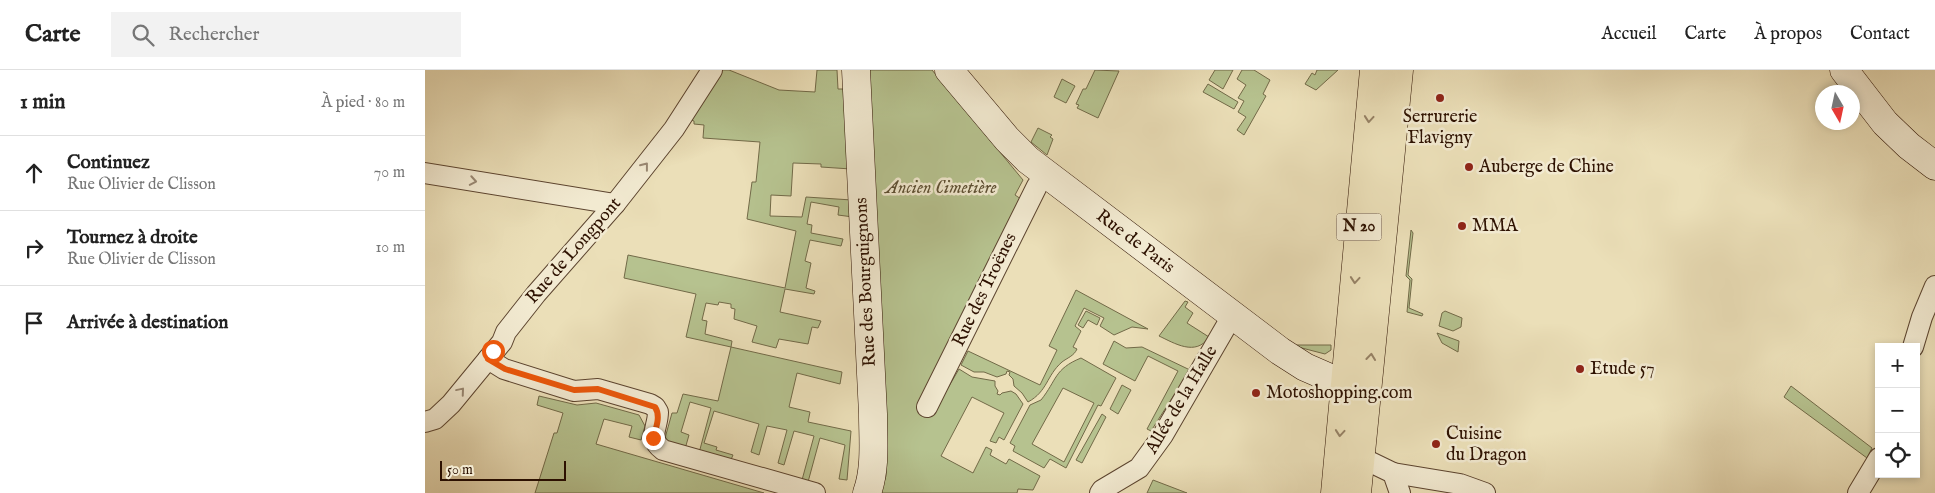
<!DOCTYPE html>
<html lang="fr">
<head>
<meta charset="utf-8">
<style>
  body { margin:0; font-family:"IM FELL English",serif; background:#f2f2f2; color:#222 }
  .controls { position:absolute; right:15px; bottom:15px; display:grid; overflow:hidden; border-radius:0px; box-shadow:0 2px 8px #0003 }
  .controls button { width:45px; height:45px; display:grid; place-items:center; padding:0; border:0; border-bottom:1px solid #e0e0e0; background:#fff; color:#222; font:25px sans-serif }
  .compass { position:absolute; left:1390px; top:15px; width:45px; height:45px; border-radius:50%; background:#fff; box-shadow:0 2px 8px #0003; rotate:171deg }
  .scale { position:absolute; left:15px; bottom:12px; width:126px; box-sizing:border-box; padding-left:5px; border:2px solid #2d1101; border-top:0; font-size:14px; line-height:18px; white-space:nowrap; color:#2d1101; -webkit-text-stroke:4px #f2ead1; paint-order:stroke }
  .stop { position:absolute; width:15px; height:15px; margin:-11px; border:4px solid #ea580c; border-radius:50%; background:#fff }
  .stop.end { background:#ea580c; border-color:#fff; box-shadow:0 1px 5px #0008 }
  .list { margin:0; padding:0; list-style:none }
  h2 { display:flex; justify-content:space-between; align-items:center; height:65px; margin:0; padding:0 20px; font-size:21px }
  h2 small { font-size:16px; font-weight:400; color:#767676 }
  .list li { display:grid; grid-template-columns:32px 1fr auto; gap:15px; align-items:center; box-sizing:border-box; height:75px; padding:0 20px; border-top:1px solid #e0e0e0 }
  .list b { display:block; font-size:19px; white-space:nowrap }
  .list p { margin:0; font-size:16px; white-space:nowrap; color:#767676 }
  .list em { font-size:16px; font-style:normal; color:#767676 }
  .icon { flex:none; width:28px; height:28px; fill:none; stroke:currentColor; stroke-width:2; stroke-linecap:round; stroke-linejoin:round }
  .map { position:relative; flex:none; width:1510px; height:423px; overflow:hidden }
  header { display:flex; align-items:center; gap:30px; box-sizing:border-box; height:70px; padding:0 25px; background:#fff; border-bottom:1px solid #e0e0e0 }
  header strong { font-size:24px }
  nav { display:flex; gap:28px; margin-inline-start:auto; font-size:18px }
  .search { width:350px; height:45px; background:#f2f2f2; display:flex; align-items:center; gap:12px; box-sizing:border-box; padding:0 18px; border-radius:0px; color:#767676; font-size:19px }
  main { display:flex }
  aside { flex:1; background:#fff }
  .map>svg:first-child { display:block }
</style>
</head>
<body>
<header>
<strong>Carte</strong>
<div class="search"><svg class="icon" aria-label="search" viewBox="0 0 24 24"><circle cx="10" cy="10" r="6"/><path d="M15 15l6 6"/></svg>Rechercher</div>
<nav><a>Accueil</a><a>Carte</a><a>À propos</a><a>Contact</a></nav>
</header>
<main>
<aside>
<h2>1 min<small>À pied · 80 m</small></h2>
<ul class="list">
<li><svg class="icon" aria-label="ahead" viewBox="0 0 24 24"><path d="M12 20V5M6 11l6-6 6 6"/></svg><div><b>Continuez</b><p>Rue Olivier de Clisson</p></div><em>70 m</em></li>
<li><svg class="icon" aria-label="right" viewBox="0 0 24 24"><path d="M7 20v-9h11M14 6l5 5-5 5"/></svg><div><b>Tournez à droite</b><p>Rue Olivier de Clisson</p></div><em>10 m</em></li>
<li><svg class="icon" aria-label="arrive" viewBox="0 0 24 24"><path d="M6 21V4h12l-3 4 3 4H6"/></svg><div><b>Arrivée à destination</b></div></li>
</ul>
</aside>
<div class="map">
<svg width="1510" height="423" viewBox="0 0 1510 423">
  <rect width="100%" height="100%" fill="#ebdfb8"/>
  <filter id="stains"><feTurbulence type="fractalNoise" baseFrequency=".004" numOctaves="4"/><feColorMatrix values="0 0 0 0 .2 0 0 0 0 .09 0 0 0 0 .02 0 0 0 .5 -.17"/></filter>
  <radialGradient id="worn" r=".72"><stop offset=".6" stop-color="#630" stop-opacity="0"/><stop offset="1" stop-color="#630" stop-opacity=".3"/></radialGradient>
  <g fill="#b6c28f" stroke="#726a48" fill-rule="evenodd">
    <path d="M296,0H304L354,20L390,22L392,0H412L413,19H423L426,99L396,97V94L368,93L366,126L346,125L345,146L377,147L381,127L427,130L428,147L413,145L414,137L386,132L382,154L387,155L386,163L418,169L416,176L385,170L380,191L386,193L381,218L390,221L389,224L360,219L355,242L396,251L393,258L387,257L383,274L354,269L351,278L327,272L332,256L309,249L310,239L306,238V234L294,232L293,235L281,233L277,250L282,251L280,264L307,271L306,277L417,302L415,314L372,303L364,337L385,342L383,352L426,361L422,410L414,409L420,375L395,368L383,412L377,410L389,366L369,361L359,395L353,393L362,360L342,356L334,385L326,382L334,354L289,341L279,373L292,377L291,380L308,385L305,392L274,383L286,338L265,332L256,362L264,365L260,379L244,375L240,368L247,343H252L258,324L293,331L306,277L261,267L271,224L199,208L203,185L360,218L371,161L322,149L327,112H331L335,72L278,68L279,55L269,54V51L266,50Z"/>
    <path d="M444,0H507L598,110L590,125L596,129L510,340L534,299L547,307L570,311V316L573,321L572,324L575,325L577,323L586,321L591,324L598,334L579,370L574,367L571,373L565,371L579,343L547,327L516,386L548,403L561,377L567,380L565,385L581,394L584,389L615,406L608,420L593,419L592,423H455L461,406L459,310Z"/>
    <path d="M670,0L694,1L673,48L652,38L654,35L651,34L658,19H661Z"/>
    <path d="M790,0H808L798,19L784,10Z"/>
    <path d="M817,0H829L845,10L838,24L841,26L819,65L812,60L821,47L813,42L819,31L813,28L821,15L812,9Z"/>
    <path d="M892,0H913L891,20L880,14L887,3L890,5Z"/>
    <path d="M637,9L650,16L641,33L629,27Z"/>
    <path d="M783,14L813,32L809,39L778,22Z"/>
    <path d="M613,58L627,65L625,67L628,69L622,85L606,72Z"/>
    <path d="M986,160L988,163L983,205L987,209L984,238L998,244L997,246L982,242L985,210L981,206Z"/>
    <path d="M651,220L723,259L707,257L689,265L675,256L679,248L659,238L650,256L656,261L648,277L652,279C649,286 642,288 637,292C621,306 623,321 603,332L597,323L589,316L588,309L584,305L585,302L582,301L581,304L572,307L559,302H549L536,295L543,281L615,315L632,280L624,276Z"/>
    <path d="M760,231L763,232L760,237L768,243L762,253L784,267C771,287 749,273 734,266Z"/>
    <path d="M661,241L675,248L672,255L663,250L658,258L653,255Z"/>
    <path d="M1020,241L1037,248L1036,257L1028,261L1014,256L1017,243Z"/>
    <path d="M1012,263L1034,271L1033,282L1017,273Z"/>
    <path d="M689,271L701,278L717,277L765,300L726,361L722,359L753,301L723,286L710,311L678,294Z"/>
    <path d="M872,275H906V280L900,284L873,277Z"/>
    <path d="M656,288L691,308L676,336L673,335L641,398L625,389L619,398L588,381L590,376L585,373L605,335L616,330C632,310 629,299 656,288ZM638,318L669,333L639,392L607,374Z"/>
    <path d="M697,315L706,320L693,344L685,339Z"/>
    <path d="M1366,316L1447,378L1442,388L1359,327Z"/>
    <path d="M114,326L152,335L171,333L214,345L220,356L216,370L204,367L207,356L179,349L171,374L339,423H110L129,363H132L138,343L112,335Z"/>
    <path d="M677,344L681,347L657,393L651,390Z"/>
    <path d="M728,410L762,423H722Z"/>
  </g>
  <g fill="none" stroke-linecap="round" stroke-linejoin="round">
    <defs>
      <g id="street">
        <path d="M0,103L190,134"/>
        <path d="M1488,277L1497,247L1510,216"/>
        <path d="M63,289L79,299L149,321L173,319L225,334L230,337L233,342C233,358 222,368 238,380L390,423"/>
        <path d="M502,337L612,116L620,104"/>
        <path d="M0,352L10,349L26,334L77,272L81,262L111,224L190,134L249,59L287,0"/>
        <path d="M935,387L968,403L975,423"/>
        <path d="M968,403L1035,414L1060,423"/>
        <path d="M675,423L677,420L714,398L738,365L807,246"/>
        <path d="M1433,423L1454,388"/>
      </g>
      <g id="secondary">
        <path d="M431,0L448,344C448,370 451,398 442,423"/>
        <path d="M524,0L582,69L603,90L855,281L880,297L919,314"/>
        <path d="M1419,0L1460,53L1484,76L1510,96"/>
      </g>
      <g id="primary">
        <path d="M910,423L949,0"/>
        <path d="M932,423L974,0"/>
      </g>
    </defs>
    <use href="#street" stroke="#5c442f" stroke-width="22"/>
    <use href="#secondary" stroke="#2d1101" stroke-width="29"/>
    <use href="#primary" stroke="#2d1101" stroke-width="29"/>
    <use href="#street" stroke="#f2ead1" stroke-width="20"/>
    <use href="#secondary" stroke="#f2ead1" stroke-width="28"/>
    <use href="#primary" stroke="#ebdfb8" stroke-width="28"/>
  </g>
  <defs><path id="oneway-chevron" d="M-2-3.5L2.5 0L-2 3.5" fill="none" stroke-width="1.6" stroke-linecap="round" stroke-linejoin="round" transform="scale(1.25)"/></defs>
  <g stroke="#968266">
    <use href="#oneway-chevron" transform="translate(944 49) rotate(95)"/>
    <use href="#oneway-chevron" transform="translate(930 210) rotate(95)"/>
    <use href="#oneway-chevron" transform="translate(946 287) rotate(-84)"/>
    <use href="#oneway-chevron" transform="translate(915 363) rotate(95)"/>
  </g>
  <g stroke="#998873">
    <use href="#oneway-chevron" transform="translate(220 96) rotate(-52)"/>
    <use href="#oneway-chevron" transform="translate(48 111) rotate(10)"/>
    <use href="#oneway-chevron" transform="translate(36 321) rotate(-50)"/>
  </g>
  <g fill="none" stroke-linecap="round" stroke-linejoin="round">
    <path stroke="#ea580c" stroke-width="6" d="M68,281L63,289L80,299L149,320L173,319L230,337C236,346 231,358 228,368"/>
  </g>
  <g fill="#8f2418" stroke="#f2ead1" stroke-width="2">
    <circle cx="1015" cy="28" r="5"/>
    <circle cx="1044" cy="97" r="5"/>
    <circle cx="1037" cy="156" r="5"/>
    <circle cx="1155" cy="299" r="5"/>
    <circle cx="831" cy="323" r="5"/>
    <circle cx="1011" cy="374" r="5"/>
  </g>
  <g text-anchor="middle" dominant-baseline="central" stroke-width="5" stroke-linejoin="round" paint-order="stroke">
    <rect fill="#f2ead1" stroke="#68523f" stroke-width="1" x="911.5" y="143.5" width="45" height="27" rx="4"/>
    <g font-size="16" font-weight="bold" fill="#2d1101">
      <text x="934" y="157">N 20</text>
    </g>
    <g font-size="18" fill="#2d1101" stroke="#f2ead1" text-anchor="start">
      <text x="1015" y="47" text-anchor="middle">Serrurerie<tspan x="1015" dy="21">Flavigny</tspan></text>
      <text x="1054" y="97">Auberge de Chine</text>
      <text x="1047" y="156">MMA</text>
      <text x="1165" y="299">Etude 57</text>
      <text x="841" y="323">Motoshopping.com</text>
      <text x="1021" y="364">Cuisine<tspan x="1021" dy="21">du Dragon</tspan></text>
    </g>
    <g font-size="18" font-style="italic" fill="#5d4f33" stroke="#f2ead1">
      <text x="516" y="118">Ancien Cimetière</text>
    </g>
    <g font-size="18" fill="#2d1101" stroke="#f2ead1">
      <text transform="translate(710 172) rotate(37)">Rue de Paris</text>
      <text transform="translate(149 181) rotate(-49)">Rue de Longpont</text>
      <text transform="translate(441 212) rotate(-93)">Rue des Bourguignons</text>
      <text transform="translate(560 220) rotate(-64)">Rue des Troënes</text>
      <text transform="translate(757 330) rotate(-59)">Allée de la Halle</text>
    </g>
  </g>
  <rect width="100%" height="100%" filter="url(#stains)"/>
  <rect width="100%" height="100%" fill="url(#worn)"/>
</svg>
<div class="controls">
<button>+</button>
<button>−</button>
<button><svg class="icon" aria-label="locate" viewBox="0 0 24 24"><circle cx="12" cy="12" r="6"/><path d="M12 2v4M12 18v4M2 12h4M18 12h4"/></svg></button>
</div>
<svg class="compass" viewBox="-18 -18 36 36"><path d="M0-13l5 13h-10z" fill="#e53935"/><path d="M0 13l5-13h-10z" fill="#767676"/></svg>
<div class="scale">50 m</div>
<div class="stop" style="left:68px;top:281px"></div>
<div class="stop end" style="left:228px;top:368px"></div>
</div>
</main>
</body>
</html>
